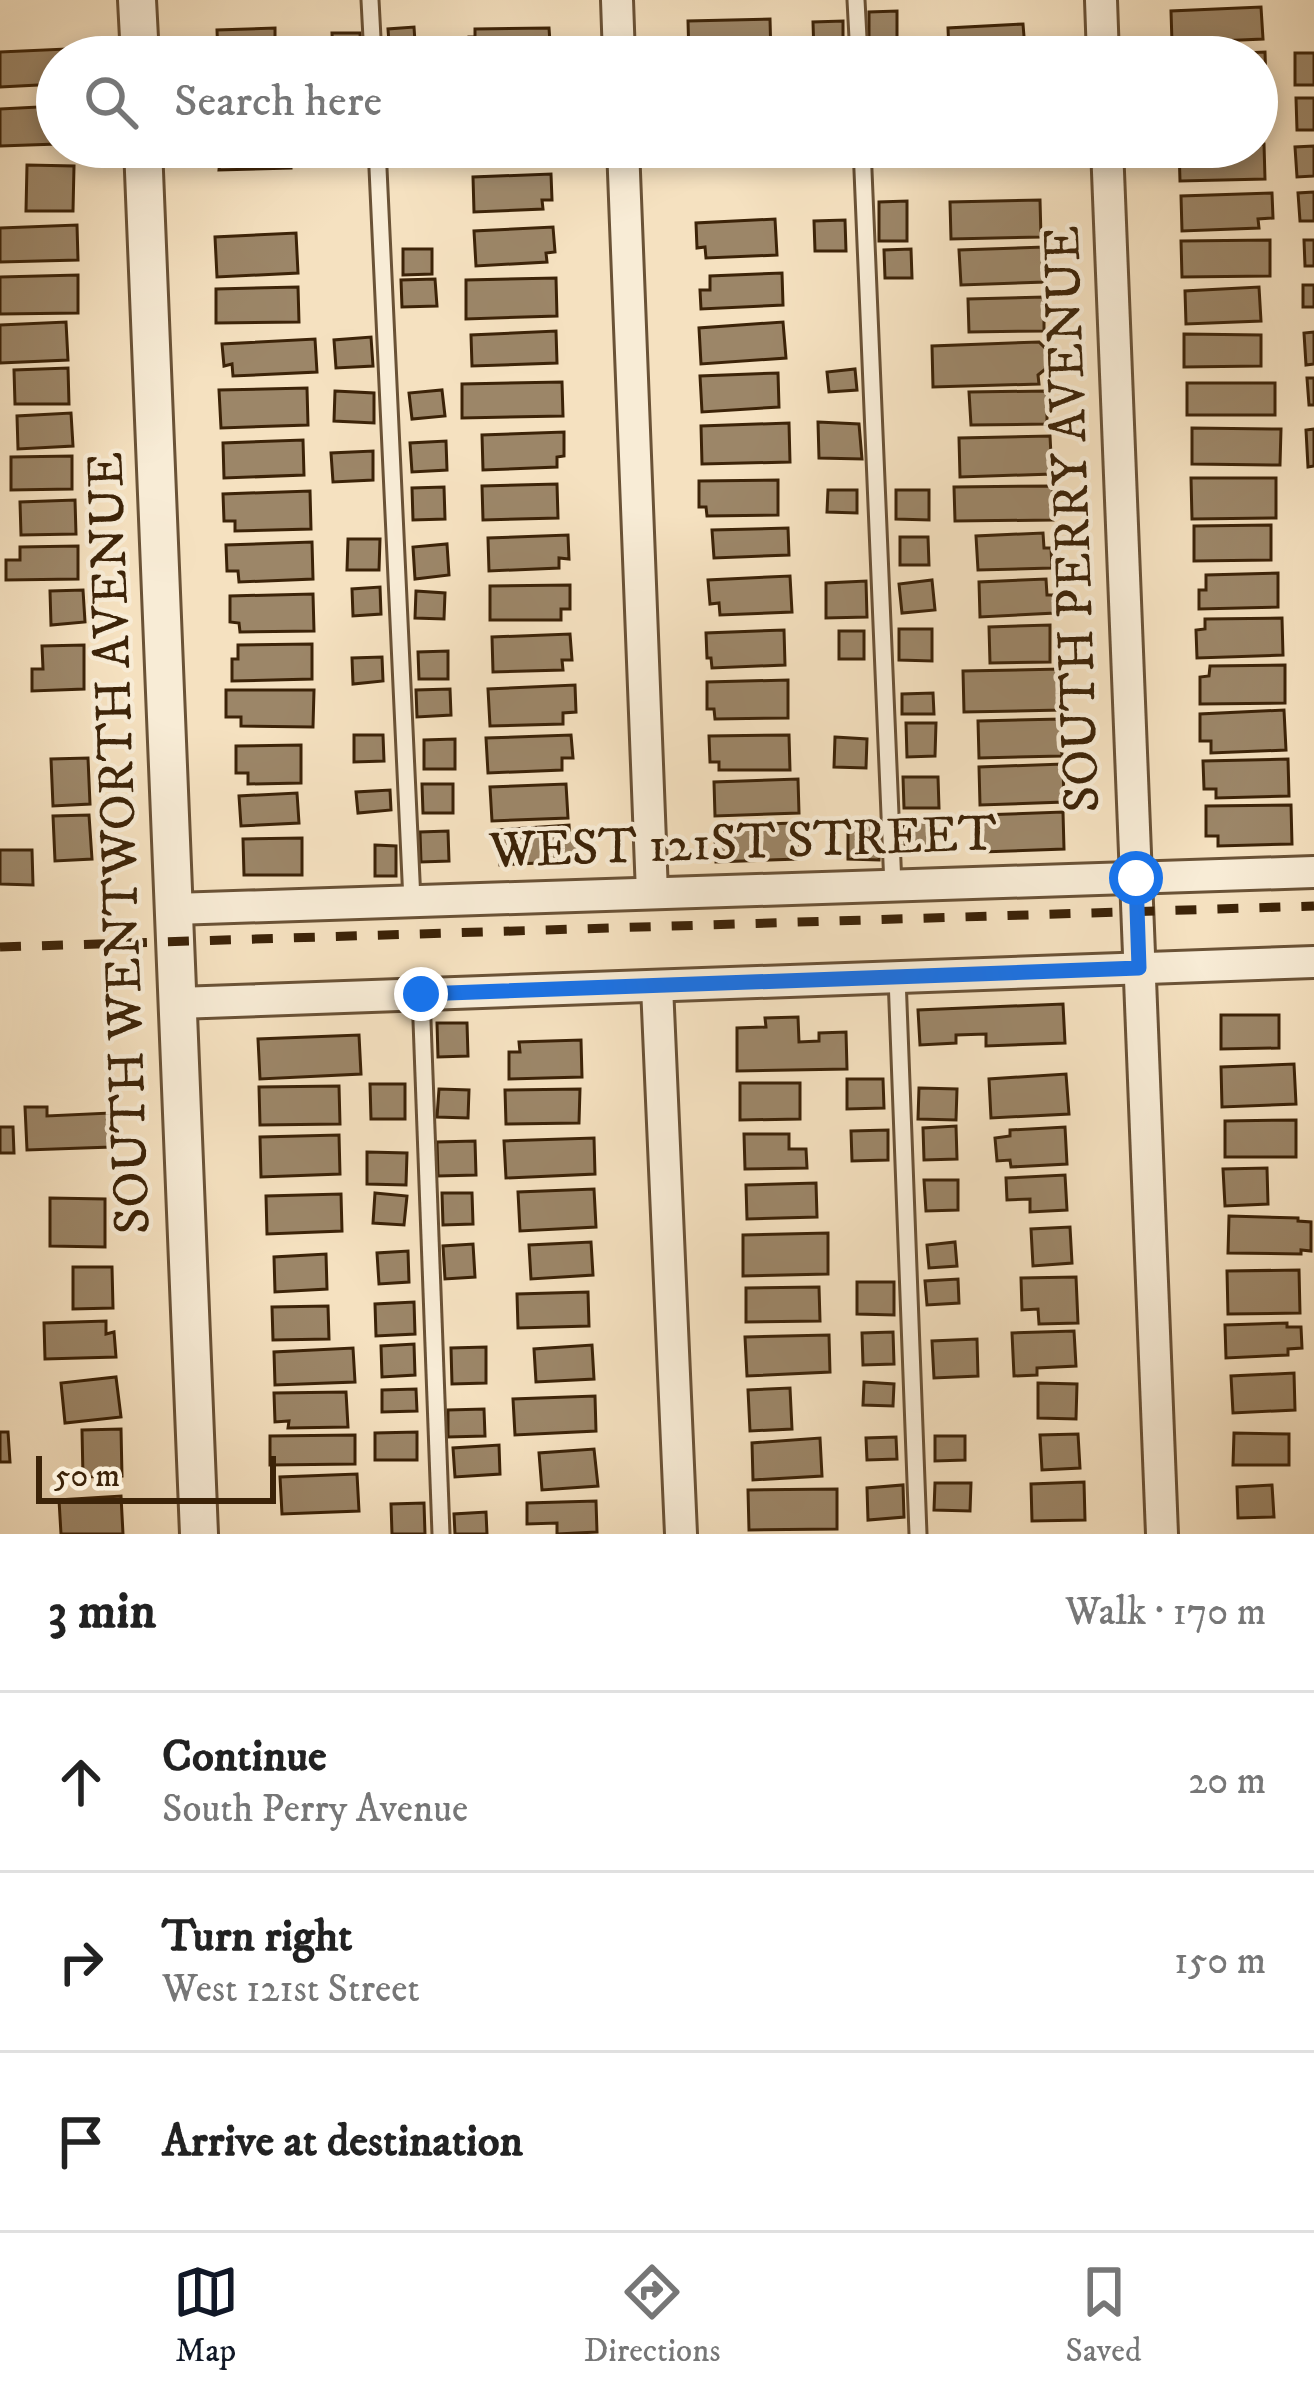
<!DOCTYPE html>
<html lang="en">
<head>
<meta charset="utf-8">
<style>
  body { margin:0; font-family:"IM FELL DW Pica",serif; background:#f6f6f6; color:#222 }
  .scale { position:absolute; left:36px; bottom:30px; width:240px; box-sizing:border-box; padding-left:12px; border:6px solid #3c2308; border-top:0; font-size:33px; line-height:42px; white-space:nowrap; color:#3c2308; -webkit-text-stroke:9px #f8ecd6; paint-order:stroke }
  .stop { position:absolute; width:36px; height:36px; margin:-27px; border:9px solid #1a73e8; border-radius:50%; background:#fff }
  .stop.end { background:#1a73e8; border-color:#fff; box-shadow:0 3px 12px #0008 }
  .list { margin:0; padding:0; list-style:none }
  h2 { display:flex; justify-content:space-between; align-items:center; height:156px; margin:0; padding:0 48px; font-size:51px }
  h2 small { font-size:39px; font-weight:400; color:#767676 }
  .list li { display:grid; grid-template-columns:78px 1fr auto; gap:36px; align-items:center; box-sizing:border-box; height:180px; padding:0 48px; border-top:3px solid #e0e0e0 }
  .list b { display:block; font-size:45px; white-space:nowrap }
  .list p { margin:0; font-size:39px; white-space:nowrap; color:#767676 }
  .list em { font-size:39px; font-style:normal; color:#767676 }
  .icon { flex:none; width:66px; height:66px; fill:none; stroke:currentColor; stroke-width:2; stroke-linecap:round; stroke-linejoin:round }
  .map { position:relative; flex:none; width:1314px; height:1534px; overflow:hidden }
  .search { position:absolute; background:#fff; box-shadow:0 6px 18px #0003; left:36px; right:36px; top:36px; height:132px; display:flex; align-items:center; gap:30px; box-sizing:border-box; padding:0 42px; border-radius:66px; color:#767676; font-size:45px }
  .sheet { height:696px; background:#fff }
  nav { display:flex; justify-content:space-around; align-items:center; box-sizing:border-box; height:168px; border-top:3px solid #e0e0e0; background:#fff; font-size:33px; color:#767676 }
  nav a { display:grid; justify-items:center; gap:6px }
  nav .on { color:#111827 }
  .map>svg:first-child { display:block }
</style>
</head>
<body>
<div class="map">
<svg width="1314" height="1534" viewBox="0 0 1314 1534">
  <rect width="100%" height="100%" fill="#f5e1c0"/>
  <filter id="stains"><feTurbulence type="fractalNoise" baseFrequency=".00167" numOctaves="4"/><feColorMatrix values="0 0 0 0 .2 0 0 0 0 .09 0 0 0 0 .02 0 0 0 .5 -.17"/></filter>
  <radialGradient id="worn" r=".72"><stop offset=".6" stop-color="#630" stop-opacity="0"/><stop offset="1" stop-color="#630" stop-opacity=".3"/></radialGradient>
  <g fill="#9c8668" stroke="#3c2308" stroke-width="3">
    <path d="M1261,7L1263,39L1172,43L1171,11Z"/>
    <path d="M897,11V46L869,47V12Z"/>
    <path d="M770,19L771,57H689L688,21Z"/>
    <path d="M843,21V54L814,55L813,22Z"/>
    <path d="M1023,24L1025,49L949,53L948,28Z"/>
    <path d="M414,27L416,57H390L388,29Z"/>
    <path d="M275,28V57H218L217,30Z"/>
    <path d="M549,28L551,57H470L469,37H475V29Z"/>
    <path d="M332,33H360L361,57H333Z"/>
    <path d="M66,49V57H57V84L0,87V52Z"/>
    <path d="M1265,52L1266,84H1257V57L1174,56Z"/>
    <rect x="1295" y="53" width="19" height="32"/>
    <path d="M1264,98L1265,132H1257V99Z"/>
    <path d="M1296,98H1314V130H1297Z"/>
    <path d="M57,106V144L0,146V109Z"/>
    <path d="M1264,144L1265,179L1180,181L1179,147Z"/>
    <path d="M1314,146V176L1297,177L1295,147Z"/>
    <path d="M212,147H290L291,168L219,170L220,159L212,160Z"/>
    <path d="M397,147H423V155L397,156Z"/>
    <path d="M469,147H553L554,160L469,163Z"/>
    <path d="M27,165L74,166L73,211H26Z"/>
    <path d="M551,174L552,200H542L543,209L474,212L473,177Z"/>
    <path d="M1314,192V221H1300L1298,193Z"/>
    <path d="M1272,193L1273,218L1258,219L1259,228L1182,231L1181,196Z"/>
    <path d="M1040,200L1041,237L951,239L950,202Z"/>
    <path d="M907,201V241H879V202Z"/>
    <path d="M775,219L777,255L706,258L705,247L697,248L696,223Z"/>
    <path d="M845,220L846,251H815L814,221Z"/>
    <path d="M77,225L78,260L0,262V228Z"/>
    <path d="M553,227L555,252L546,253L547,262L476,266L474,231Z"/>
    <path d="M296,233L298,273L217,277L215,237Z"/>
    <path d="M1270,240V276L1182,277L1181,241Z"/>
    <path d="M1304,240H1314V266H1305Z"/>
    <path d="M1044,247L1045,282L961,285L959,250Z"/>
    <path d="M403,249H432V274L403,275Z"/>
    <path d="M911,249L912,278H885L884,250Z"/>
    <path d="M782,273L783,305L701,309L700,290H710V276Z"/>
    <path d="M78,275V313L0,314V277Z"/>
    <path d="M556,278L557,316L466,319V280Z"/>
    <path d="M435,279L437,306L402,307L401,280Z"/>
    <rect x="1303" y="285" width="11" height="22"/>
    <path d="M298,287L299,322L216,323V289Z"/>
    <path d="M1259,287L1261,321L1186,324L1185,291Z"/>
    <path d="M1044,297V331L969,332L968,299Z"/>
    <path d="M66,322L68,360L0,363V325Z"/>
    <path d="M783,322L786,358L701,364L699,328Z"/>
    <path d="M556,331L557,363L472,366L471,335Z"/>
    <path d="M1314,332V364L1306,365L1304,333Z"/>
    <path d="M1184,334L1261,335V366L1184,367Z"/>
    <path d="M371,337L373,366L336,368L334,340Z"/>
    <path d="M315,339L317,372L233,376L232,364L224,366L222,344Z"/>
    <path d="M1039,342L1048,351V367L1038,375L1039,384L933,387L932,346Z"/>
    <path d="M68,368L69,404H15L14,370Z"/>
    <path d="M855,369L857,390L829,392L827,372Z"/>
    <path d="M778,373L779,407L702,412L700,376Z"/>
    <path d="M1307,378H1314V405H1309Z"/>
    <path d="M562,382L563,416L462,418V384Z"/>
    <rect x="1187" y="383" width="88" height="32"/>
    <path d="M307,388L308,425L221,428L219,390Z"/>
    <path d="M442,390L445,416L412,419L409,393Z"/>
    <path d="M335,391L374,393V423L334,421Z"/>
    <path d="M1047,391V424L971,425L969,392Z"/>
    <path d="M71,413L73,446L18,449L17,416Z"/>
    <path d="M818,422L859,424L862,459L819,458Z"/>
    <path d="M789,423L790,462L702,464L701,426Z"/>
    <path d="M1192,428L1281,429L1280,465L1192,464Z"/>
    <path d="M1314,429V466L1308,467L1306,430Z"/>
    <path d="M564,432V456L557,457V467L483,470L482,435Z"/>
    <path d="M1050,436L1052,474L960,477L959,438Z"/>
    <path d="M303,440L304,475L224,478L223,443Z"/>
    <path d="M446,441L447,470L412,472L410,443Z"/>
    <path d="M373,451V480L333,482L331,453Z"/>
    <path d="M72,456V489L11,490V457Z"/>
    <path d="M1191,478H1276V518L1192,519Z"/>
    <path d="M778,480V515L707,516L706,507H699V481Z"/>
    <path d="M557,484L558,518L483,520L482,486Z"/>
    <path d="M1053,486V520L955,521L954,487Z"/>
    <path d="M444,487L445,519L413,520L412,488Z"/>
    <path d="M828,490H857V513L827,512Z"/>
    <path d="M896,490H929V520L896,519Z"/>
    <path d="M310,491L311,529L235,531V521H224L223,494Z"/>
    <path d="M75,500L76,534L21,535L20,502Z"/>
    <path d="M1271,525V560L1194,561V526Z"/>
    <path d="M788,528L789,555L714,558L712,530Z"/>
    <path d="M1043,533L1044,548H1051L1052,568L978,570L976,536Z"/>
    <path d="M568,535L569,559L559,558V568L489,571L488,538Z"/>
    <path d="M900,537H928L929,565H900Z"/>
    <path d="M348,539H380L379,570H347Z"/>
    <path d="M312,542L313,579L239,582L238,571H227L226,545Z"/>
    <path d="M447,544L449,575L415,579L413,547Z"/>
    <path d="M78,546V579L6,580V560H20V547Z"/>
    <path d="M1278,573V607L1199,609V590H1206V575Z"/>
    <path d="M790,576L792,612L720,615L719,603L710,604L708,580Z"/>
    <path d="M1046,579L1047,595H1054L1055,613L980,617L979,582Z"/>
    <path d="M932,580L935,610L902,613L899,584Z"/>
    <path d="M866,581L867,617L826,618V583Z"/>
    <path d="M570,585V609H561V620H490V586Z"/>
    <path d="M380,587L381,614L353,616L352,589Z"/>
    <path d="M83,590L85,622L51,625L50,591Z"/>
    <path d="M416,591L445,593L444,619L415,618Z"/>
    <path d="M313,594L314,631L240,632L239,623L230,622V596Z"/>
    <path d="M1282,618L1283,655L1197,658L1196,630L1205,629V619Z"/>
    <path d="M1050,625V662L990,663L989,627Z"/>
    <path d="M899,629H932V661L899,660Z"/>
    <path d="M784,630L785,665L712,668L711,658H707L706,633Z"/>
    <rect x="839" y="631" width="25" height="28"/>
    <path d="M570,634L572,660H562L563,670L493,672L492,637Z"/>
    <path d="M312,644V679L232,681V659H238V645Z"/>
    <path d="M84,645V689L32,691V669H43L42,646Z"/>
    <path d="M448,651V679H419L418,652Z"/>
    <path d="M382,657L383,681L353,684L352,658Z"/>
    <path d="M1285,665V703L1200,704V677L1209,676L1210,666Z"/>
    <path d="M1062,669V710L964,712L963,671Z"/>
    <path d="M788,680V718L715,719L714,709H707V682Z"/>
    <path d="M575,685L576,712L563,713V724L490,726L488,689Z"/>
    <path d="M450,689L451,715L417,717L416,690Z"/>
    <path d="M226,690H314L313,727L241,726V717H226Z"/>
    <path d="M933,693L934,714H902V694Z"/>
    <path d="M1284,710L1286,750L1211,753V741H1200V714Z"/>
    <path d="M1061,719L1062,756L979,758L978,721Z"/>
    <path d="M906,723H936L935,756L907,757Z"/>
    <path d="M354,735H383L384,761L354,762Z"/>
    <path d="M571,735L573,758H562V770L488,773L486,738Z"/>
    <path d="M789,735L790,770H719V762H710L709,736Z"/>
    <path d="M835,737L867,739L866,768L834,767Z"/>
    <path d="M455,739V769H424V740Z"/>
    <path d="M301,745V783L248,784V773H236V746Z"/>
    <path d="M88,758L90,804L53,806L51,759Z"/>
    <path d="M1288,759L1289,796L1216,798V789H1204L1203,761Z"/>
    <path d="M1063,764L1064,802L980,805L979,767Z"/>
    <path d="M903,777H938L939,808H904Z"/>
    <path d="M798,779L799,813L715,816L714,782Z"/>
    <path d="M422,784H453V813H423Z"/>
    <path d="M566,784L568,818L492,821L490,787Z"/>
    <path d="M390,790L391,810L358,813L356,792Z"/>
    <path d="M297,793L299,823L241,826L239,796Z"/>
    <path d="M1291,805L1292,844L1218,846V836H1206V806Z"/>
    <path d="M1063,812L1064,849L982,852L981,815Z"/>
    <path d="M89,815L92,859L55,861L53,816Z"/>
    <path d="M930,819L931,852L904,853L903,820Z"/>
    <path d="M848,821L880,822L879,860L848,859Z"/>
    <path d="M796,823L798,859L716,862L715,837H722V825Z"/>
    <path d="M569,825L570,839L578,838V861L500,865L498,830Z"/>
    <path d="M448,831L449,861L421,862L420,832Z"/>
    <path d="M302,838V875H244L243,839Z"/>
    <path d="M375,845L396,846V876H375Z"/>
    <path d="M0,850H32L33,885L0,884Z"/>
    <path d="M1063,1004L1065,1043L986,1046V1034L956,1035V1043L920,1045L918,1010Z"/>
    <path d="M1221,1015H1279V1048L1221,1049Z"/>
    <path d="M798,1017L799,1042L819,1041V1033L846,1032L847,1069L737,1071V1028L766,1027L765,1018Z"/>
    <path d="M437,1023H467L468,1056L438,1057Z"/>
    <path d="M359,1035L361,1074L260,1079L258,1039Z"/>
    <path d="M581,1040L582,1077L509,1079V1052H520L519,1042Z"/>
    <path d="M1294,1064L1296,1104L1222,1107L1221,1067Z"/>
    <path d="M1066,1074L1069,1114L991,1118L989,1079Z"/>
    <path d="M847,1079H883L884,1108L847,1109Z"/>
    <path d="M740,1083H800V1119L740,1120Z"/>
    <path d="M370,1084H405V1119H371Z"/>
    <path d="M339,1086L340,1124L260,1125L259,1087Z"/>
    <path d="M919,1088L957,1089L956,1120L918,1119Z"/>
    <path d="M439,1089L469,1090L468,1118L437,1117Z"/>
    <path d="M580,1089L579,1123L506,1124L505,1090Z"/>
    <path d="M25,1107H47V1116L110,1113L111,1147L27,1150Z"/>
    <path d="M1296,1120V1157H1225V1121Z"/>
    <path d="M956,1126L957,1159L924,1160L923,1128Z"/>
    <path d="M0,1127H13L14,1153H0Z"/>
    <path d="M1065,1127L1067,1164L1011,1167L1010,1160L997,1161L995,1138L1010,1136V1130Z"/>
    <path d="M888,1130V1160L852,1161L851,1131Z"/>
    <path d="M744,1134H789V1149H806L807,1168L745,1169Z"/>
    <path d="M339,1135L340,1174L261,1177L260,1137Z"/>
    <path d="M594,1138L595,1174L506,1178L504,1141Z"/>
    <path d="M475,1141L476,1175L438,1176L437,1142Z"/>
    <path d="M367,1152L407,1153L406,1185L367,1184Z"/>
    <path d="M1267,1168L1268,1204L1225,1206L1223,1169Z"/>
    <path d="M1065,1175L1067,1210L1030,1212V1199L1007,1200L1006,1178Z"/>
    <path d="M924,1180H958V1210L926,1211Z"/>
    <path d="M816,1183L817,1217L747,1219L746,1185Z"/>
    <path d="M594,1189L596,1227L520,1231L518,1192Z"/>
    <path d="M375,1193L407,1196L404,1225L373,1223Z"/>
    <path d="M442,1193H472L473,1224L443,1225Z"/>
    <path d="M341,1194L342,1231L267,1234L266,1196Z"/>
    <path d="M50,1198L105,1199V1247L50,1246Z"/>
    <path d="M1229,1216L1298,1218V1221L1311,1222V1251L1301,1250V1254L1228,1253Z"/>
    <path d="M1070,1227L1072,1263L1033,1266L1031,1229Z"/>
    <path d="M828,1233V1274L743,1276V1235Z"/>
    <path d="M591,1242L593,1275L531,1279L529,1245Z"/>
    <path d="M955,1242L957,1266L929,1268L927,1245Z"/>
    <path d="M473,1244L475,1277L445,1279L443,1246Z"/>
    <path d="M408,1251L409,1282L379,1284L377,1253Z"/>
    <path d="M326,1254L327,1289L275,1292L274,1257Z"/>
    <path d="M73,1267H112L113,1308L73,1309Z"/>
    <path d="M1299,1270L1300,1313L1228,1314L1227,1271Z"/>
    <path d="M1076,1277L1078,1323L1039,1324L1038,1309L1022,1310L1021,1278Z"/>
    <path d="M958,1279L959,1303L927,1305L925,1281Z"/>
    <path d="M857,1282H894V1315L857,1314Z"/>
    <path d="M819,1287L820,1321L746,1322V1288Z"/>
    <path d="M588,1292L589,1326L518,1328L517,1294Z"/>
    <path d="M414,1302L415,1334L376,1336L375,1304Z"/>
    <path d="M328,1306L329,1339L273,1340L272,1307Z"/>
    <path d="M106,1321V1334L114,1332L116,1357L45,1359L44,1323Z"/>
    <path d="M1287,1323V1327H1301L1302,1348L1288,1349V1355L1226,1358L1225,1325Z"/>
    <path d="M1074,1331L1076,1366L1037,1368V1375L1014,1376L1012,1333Z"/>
    <path d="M893,1332L894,1364L863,1365L862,1333Z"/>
    <path d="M829,1335L830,1372L747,1376L745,1337Z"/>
    <path d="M977,1339L978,1376L934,1378L932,1341Z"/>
    <path d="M414,1344L415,1375L382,1377L381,1346Z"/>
    <path d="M592,1345L594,1379L536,1382L534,1349Z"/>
    <path d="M486,1347V1383L452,1384L451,1348Z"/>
    <path d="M353,1348L355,1382L275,1385L274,1352Z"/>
    <path d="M1294,1373L1295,1410L1233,1413L1231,1376Z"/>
    <path d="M116,1377L121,1417L65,1423L61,1383Z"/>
    <path d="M864,1382L894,1384L893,1406L863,1405Z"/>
    <path d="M1038,1383L1077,1384L1076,1419L1038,1418Z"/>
    <path d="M790,1388L792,1429L750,1431L748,1390Z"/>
    <path d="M416,1389L417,1411L382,1412V1390Z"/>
    <path d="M346,1392L348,1427L288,1428L289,1421L275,1422L274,1393Z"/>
    <path d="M595,1396L596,1431L515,1435L513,1399Z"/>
    <path d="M484,1409L485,1436L448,1437V1410Z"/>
    <path d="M121,1429L122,1476L83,1477L82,1430Z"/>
    <path d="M0,1432H8L10,1462H0Z"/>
    <path d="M417,1432V1460H375V1433Z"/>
    <path d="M1234,1433L1289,1434V1465H1233Z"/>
    <path d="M1078,1434L1080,1468L1042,1470L1040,1435Z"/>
    <path d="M355,1435V1464L270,1465V1436Z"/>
    <path d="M935,1436H965V1460L935,1461Z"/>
    <path d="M896,1437L897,1459L867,1460L866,1438Z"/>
    <path d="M820,1438L822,1476L753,1480L752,1443Z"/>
    <path d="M499,1445L500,1474L455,1477L453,1448Z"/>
    <path d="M594,1449L598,1486L542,1490L539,1453Z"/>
    <path d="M357,1474L359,1511L282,1514L280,1477Z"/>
    <path d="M1084,1482L1085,1520L1032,1521L1031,1484Z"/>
    <path d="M935,1483H971L970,1511L934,1510Z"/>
    <path d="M903,1485L904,1517L868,1520L867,1488Z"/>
    <path d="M1272,1485L1274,1517L1238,1518L1237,1487Z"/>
    <path d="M837,1489V1529L749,1530L748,1490Z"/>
    <path d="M121,1496L123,1534H61L59,1500Z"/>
    <path d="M596,1501L597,1532L557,1534V1523L527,1524V1503Z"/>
    <path d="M424,1503L425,1534H392L391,1504Z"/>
    <path d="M486,1512L487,1534H455L454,1514Z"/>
  </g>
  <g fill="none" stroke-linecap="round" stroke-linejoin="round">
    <defs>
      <g id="service">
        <path d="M370,0L373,57"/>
        <path d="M856,0L859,57"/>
        <path d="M377,147L412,901"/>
        <path d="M862,147L893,886"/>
        <path d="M897,977L918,1534"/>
        <path d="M421,994L441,1534"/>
      </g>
      <g id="minor">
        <path d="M617,0L619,57"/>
        <path d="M1101,0L1103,57"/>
        <path d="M623,147L652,893"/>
        <path d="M1107,147L1162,1534"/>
        <path d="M174,909L1314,872"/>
        <path d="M657,986L681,1534"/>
        <path d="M178,1003L1314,962"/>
      </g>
      <g id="tertiary">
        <path d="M137,0L140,57"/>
        <path d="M143,147L199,1534"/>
      </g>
    </defs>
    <use href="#service" stroke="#6a5236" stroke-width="21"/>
    <use href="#minor" stroke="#6a5236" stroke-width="36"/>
    <use href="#tertiary" stroke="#6a5236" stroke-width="42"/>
    <use href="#service" stroke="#f8ecd6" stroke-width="15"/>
    <use href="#minor" stroke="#f8ecd6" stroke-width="30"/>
    <use href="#tertiary" stroke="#f8ecd6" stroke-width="36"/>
    <path stroke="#3c2308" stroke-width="9" stroke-dasharray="21 21" stroke-linecap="butt" d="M0,947L1314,906"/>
  </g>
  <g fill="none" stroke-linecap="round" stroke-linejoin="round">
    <path stroke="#1a73e8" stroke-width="15" d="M421,994L1139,968L1136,878"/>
  </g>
  <g text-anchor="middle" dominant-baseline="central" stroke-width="9" stroke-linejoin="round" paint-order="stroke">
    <g font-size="51" fill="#3c2308" stroke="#f8ecd6">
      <text transform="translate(1073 519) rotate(-92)">SOUTH PERRY AVENUE</text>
      <text transform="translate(120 843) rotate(-92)">SOUTH WENTWORTH AVENUE</text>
      <text transform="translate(743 843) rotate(-2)">WEST 121ST STREET</text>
    </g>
  </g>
  <rect width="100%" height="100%" filter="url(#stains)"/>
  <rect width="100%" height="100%" fill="url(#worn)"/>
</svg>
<div class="scale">50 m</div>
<div class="stop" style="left:1136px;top:878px"></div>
<div class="stop end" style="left:421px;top:994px"></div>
<div class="search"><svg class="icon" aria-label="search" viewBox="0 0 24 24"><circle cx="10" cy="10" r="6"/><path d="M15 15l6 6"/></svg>Search here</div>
</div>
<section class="sheet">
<h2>3 min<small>Walk · 170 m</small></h2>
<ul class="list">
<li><svg class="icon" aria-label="ahead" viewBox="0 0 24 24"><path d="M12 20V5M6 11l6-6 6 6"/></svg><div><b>Continue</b><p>South Perry Avenue</p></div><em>20 m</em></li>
<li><svg class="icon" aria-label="right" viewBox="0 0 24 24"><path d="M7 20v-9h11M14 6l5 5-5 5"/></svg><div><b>Turn right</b><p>West 121st Street</p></div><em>150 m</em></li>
<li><svg class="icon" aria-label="arrive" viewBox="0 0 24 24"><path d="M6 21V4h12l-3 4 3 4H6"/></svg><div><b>Arrive at destination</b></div></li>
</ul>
</section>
<nav>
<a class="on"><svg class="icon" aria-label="map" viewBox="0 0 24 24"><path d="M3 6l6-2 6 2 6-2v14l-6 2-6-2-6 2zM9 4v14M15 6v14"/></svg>Map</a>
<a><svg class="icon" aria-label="directions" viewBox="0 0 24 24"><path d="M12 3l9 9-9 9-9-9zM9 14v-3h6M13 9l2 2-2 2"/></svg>Directions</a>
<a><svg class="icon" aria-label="saved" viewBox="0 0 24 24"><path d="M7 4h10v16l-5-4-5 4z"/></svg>Saved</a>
</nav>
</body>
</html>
